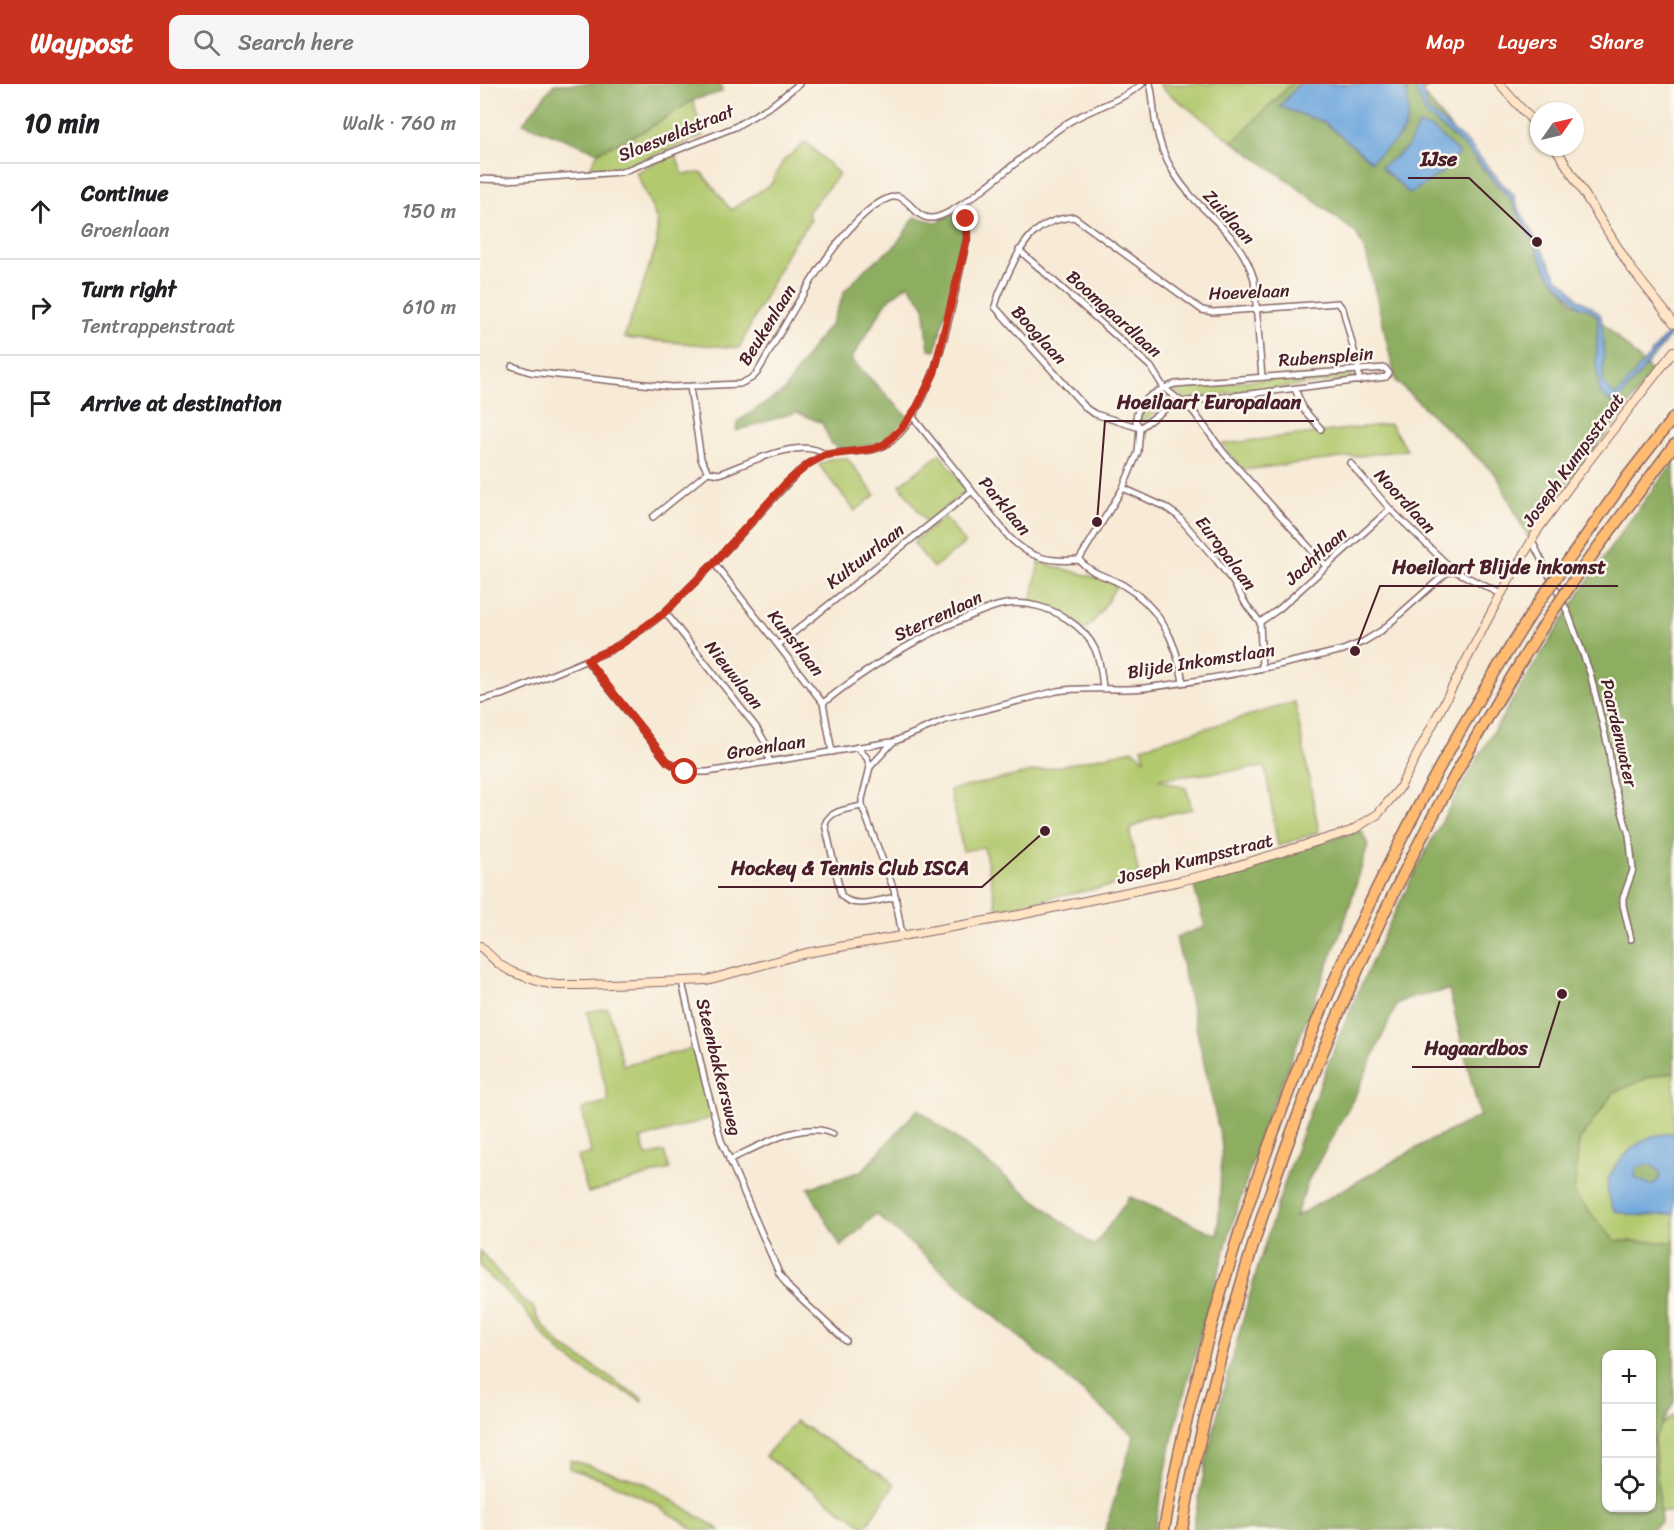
<!DOCTYPE html>
<html lang="en">
<head>
<meta charset="utf-8">
<style>
  body { margin:0; font-family:Sriracha,sans-serif; background:#f6f6f6; color:#202124 }
  .controls { position:absolute; right:18px; bottom:18px; display:grid; overflow:hidden; border-radius:12px; box-shadow:0 2px 4px #0004 }
  .controls button { width:54px; height:54px; display:grid; place-items:center; padding:0; border:0; border-bottom:2px solid #e0e0e0; background:#fff; color:#202124; font:30px sans-serif }
  .compass { position:absolute; left:1050px; top:18px; width:54px; height:54px; border-radius:50%; background:#fff; box-shadow:0 2px 4px #0004; rotate:56deg }
  .stop { position:absolute; width:18px; height:18px; margin:-14px; border:4px solid #c8321e; border-radius:50%; background:#fff }
  .stop.end { background:#c8321e; border-color:#fff; box-shadow:0 2px 6px #0008 }
  .list { margin:0; padding:0; list-style:none }
  h2 { display:flex; justify-content:space-between; align-items:center; height:78px; margin:0; padding:0 24px; font-size:26px }
  h2 small { font-size:20px; font-weight:400; color:#757577 }
  .list li { display:grid; grid-template-columns:39px 1fr auto; gap:18px; align-items:center; box-sizing:border-box; height:96px; padding:0 24px; border-top:2px solid #e0e0e0 }
  .list b { display:block; font-size:22px; white-space:nowrap }
  .list p { margin:0; font-size:20px; white-space:nowrap; color:#757577 }
  .list em { font-size:20px; font-style:normal; color:#757577 }
  .icon { flex:none; width:33px; height:33px; fill:none; stroke:currentColor; stroke-width:2; stroke-linecap:round; stroke-linejoin:round }
  .map { position:relative; flex:none; width:1194px; height:1446px; overflow:hidden }
  header { display:flex; align-items:center; gap:36px; box-sizing:border-box; height:84px; padding:0 30px; background:#c8321e; color:#fff }
  header strong { font-size:28px }
  nav { display:flex; gap:33px; margin-inline-start:auto; font-size:21px }
  .search { width:420px; height:54px; background:#f6f6f6; display:flex; align-items:center; gap:15px; box-sizing:border-box; padding:0 21px; border-radius:12px; color:#757577; font-size:22px }
  main { display:flex }
  aside { flex:1; background:#fff }
  .map>svg:first-child { display:block }
</style>
</head>
<body>
<header>
<strong>Waypost</strong>
<div class="search"><svg class="icon" aria-label="search" viewBox="0 0 24 24"><circle cx="10" cy="10" r="6"/><path d="M15 15l6 6"/></svg>Search here</div>
<nav><a>Map</a><a>Layers</a><a>Share</a></nav>
</header>
<main>
<aside>
<h2>10 min<small>Walk · 760 m</small></h2>
<ul class="list">
<li><svg class="icon" aria-label="ahead" viewBox="0 0 24 24"><path d="M12 20V5M6 11l6-6 6 6"/></svg><div><b>Continue</b><p>Groenlaan</p></div><em>150 m</em></li>
<li><svg class="icon" aria-label="right" viewBox="0 0 24 24"><path d="M7 20v-9h11M14 6l5 5-5 5"/></svg><div><b>Turn right</b><p>Tentrappenstraat</p></div><em>610 m</em></li>
<li><svg class="icon" aria-label="arrive" viewBox="0 0 24 24"><path d="M6 21V4h12l-3 4 3 4H6"/></svg><div><b>Arrive at destination</b></div></li>
</ul>
</aside>
<div class="map">
<svg width="1194" height="1446" viewBox="0 0 1194 1446">
  <rect width="100%" height="100%" fill="#fbf7ec"/>
  <filter id="ink" filterUnits="userSpaceOnUse"><feTurbulence type="fractalNoise" baseFrequency=".0167" numOctaves="2"/><feDisplacementMap in="SourceGraphic" scale="12" xChannelSelector="R" yChannelSelector="G"/><feConvolveMatrix kernelMatrix="1 2 1 2 8 2 1 2 1" color-interpolation-filters="sRGB"/></filter>
  <filter id="wash" filterUnits="userSpaceOnUse"><feTurbulence type="fractalNoise" baseFrequency=".008" numOctaves="4" result="noise"/><feDisplacementMap in="SourceGraphic" scale="24" xChannelSelector="R" yChannelSelector="G"/><feGaussianBlur stdDeviation="1.35" result="paint"/><feColorMatrix in="noise" values="0 0 0 0 0 0 0 0 0 0 0 0 0 0 0 0 0 1.4 0 .05"/><feComposite in="paint" operator="in"/></filter>
  <g filter="url(#wash)">
    <rect width="100%" height="100%" fill="#f7ead6"/>
    <g fill="#b2c96e" stroke="#7e744c" stroke-width="1.5">
      <path d="M679,0H811L753,58L684,6Z"/>
      <path d="M213,16L223,52L139,85L108,88L118,68L166,46Z"/>
      <path d="M326,58L359,90L328,128L331,136L311,162L259,264L144,254L177,160V136L156,88L195,70L203,90L222,89L251,126L291,100L303,77Z"/>
      <path d="M871,289L874,295L707,315L695,308L698,302Z"/>
      <path d="M685,309L691,314V318L680,324L664,338L660,335C660,321 673,313 685,309Z"/>
      <path d="M910,340L927,366L763,386L742,360Z"/>
      <path d="M460,370L487,406L446,438L420,401Z"/>
      <path d="M367,374L395,411L375,427L339,381L350,375Z"/>
      <path d="M465,433L485,459L453,484L433,458Z"/>
      <path d="M559,478L624,496L636,502L621,528L605,546L581,527L551,518Z"/>
      <path d="M815,618L839,748L798,762L785,683L678,695L706,704L712,725L674,733L651,744L650,750L660,796L517,825L504,763L483,767L470,706L653,666L665,675L662,663Z"/>
      <path d="M128,924L143,981L215,964L234,1033L161,1055L166,1072L184,1068L190,1085L108,1109L97,1073L111,1069L102,1025L129,1017L107,928Z"/>
      <path d="M1194,988V1049C1159,1054 1144,1067 1128,1098L1164,1132L1194,1130V1158L1135,1157L1094,1110L1099,1057L1133,1009L1169,993Z"/>
      <path d="M0,1167L41,1215L53,1223L58,1235L79,1260L130,1293L143,1303L163,1314L162,1317L112,1291L80,1268L67,1255L41,1222L6,1189L0,1181Z"/>
      <path d="M1194,1331V1428H1180L1174,1354L1180,1342Z"/>
      <path d="M316,1337L415,1400L385,1443L285,1372Z"/>
      <path d="M90,1376L163,1398L240,1446H215L170,1417L122,1395L90,1385Z"/>
    </g>
    <g fill="#8dad61" stroke="#6c6646" stroke-width="1.5" fill-rule="evenodd">
      <path d="M74,0H241L242,8L213,16L166,46L118,68L43,39Z"/>
      <path d="M811,0H819L801,23L844,38L891,77L927,6L924,0H953L942,8L1014,99L1030,114L1069,190L1093,219L1100,223L1107,224L1115,231L1173,289L1047,452L1017,392L916,297L887,172L876,149L810,98L753,58ZM927,64L930,110L901,83Z"/>
      <path d="M481,126L484,152L456,266L449,265L444,221L428,200L408,216L371,275L428,333L400,359L363,366L351,359L342,339L316,328L256,347L257,338L305,306L335,259L351,240L365,207L386,184L415,162L435,133L457,138Z"/>
      <path d="M1194,379V988L1169,993L1133,1009L1099,1057L1094,1110L1135,1157L1194,1158V1318L1174,1355L1181,1438L1171,1446H713C723,1383 739,1322 756,1261C799,1099 857,940 934,790C966,726 1003,665 1040,604C1088,527 1136,450 1194,379ZM969,906L1000,1032L947,1058L815,1133L829,1095L877,1008L917,920L926,915ZM1126,1270H1172V1424H1126Z"/>
      <path d="M881,746L888,761L864,840L781,1051L751,1144L711,1284L692,1356L674,1446H625L654,1352L396,1130L361,1163L328,1104L382,1087L438,1025L614,1162L650,1113L738,1151L742,1060L696,853L725,843L713,799Z"/>
      <path d="M1170,1080L1180,1088L1179,1097L1171,1102L1155,1094L1156,1084Z"/>
    </g>
    <g fill="#6da6dd" stroke="#5c6284" stroke-width="1.5" fill-rule="evenodd">
      <path d="M819,0H924C927,6 927,12 928,19C930,53 914,57 891,77L844,38L800,23Z"/>
      <path d="M933,0H940L948,26L989,60L1022,99L1034,111L1037,121L1077,193L1087,201L1099,216L1112,223L1121,231L1124,265L1123,299L1136,312L1188,249L1190,252L1142,312L1140,317L1145,321L1142,326L1120,309L1116,279L1118,233L1107,224L1100,223L1069,190L1032,117L987,65L946,30Z"/>
      <path d="M939,41L953,45L979,69L967,85L930,110L901,83L927,64Z"/>
      <path d="M1194,1049V1130C1173,1132 1154,1134 1134,1126C1130,1117 1126,1108 1128,1098C1133,1079 1154,1061 1170,1053C1177,1050 1186,1050 1194,1049ZM1170,1080L1180,1088L1179,1096L1171,1101L1155,1094L1156,1084Z"/>
    </g>
  </g>
  <g filter="url(#ink)">
    <g fill="none" stroke-linecap="round" stroke-linejoin="round">
      <defs>
        <g id="street">
          <path d="M670,0C674,14 673,28 676,41C679,58 685,75 694,89C720,131 758,144 774,195L782,293"/>
          <path d="M0,95L26,96L142,88L255,43L292,21L319,0"/>
          <path d="M539,166L671,283L684,304L713,327L744,369L846,482"/>
          <path d="M32,282L50,288L192,303L260,300L272,294L277,289C303,246 367,118 417,112C431,116 435,134 451,134C479,134 558,56 589,38C612,24 640,18 662,0"/>
          <path d="M905,284L909,289L906,293L704,318L688,323L660,344L656,338C655,317 677,306 695,300Z"/>
          <path d="M210,303L221,375L228,388"/>
          <path d="M815,305L824,326L841,345"/>
          <path d="M432,332L529,453C551,475 569,478 599,476C614,492 626,491 643,501C679,522 697,558 703,598"/>
          <path d="M660,344L615,330L607,325L515,223C517,212 523,202 527,192C542,160 554,136 594,133L722,226L733,228L858,219L863,225L879,286V297"/>
          <path d="M870,379L910,425L973,486L1021,510"/>
          <path d="M643,404L685,423L698,432L737,477L753,498L767,522L780,538L782,583"/>
          <path d="M173,433L228,388L239,390C264,381 323,351 345,371"/>
          <path d="M1052,457L1088,529L1110,589L1129,667L1133,698L1149,751L1153,786L1143,814V821L1151,855"/>
          <path d="M599,476L643,404L658,368L660,344"/>
          <path d="M234,479L343,619L352,668"/>
          <path d="M185,528L276,643L286,660L289,677"/>
          <path d="M780,538L799,525L910,425"/>
          <path d="M298,561L492,407"/>
          <path d="M107,577L187,677L205,688H227L411,658"/>
          <path d="M0,616L25,610L129,567L169,541L185,528L234,479L318,388C326,382 335,374 346,371C364,365 387,371 405,361C456,332 474,209 487,155L486,135L483,121"/>
          <path d="M343,619C386,585 432,556 483,535C497,529 511,522 526,520C547,517 570,524 587,535C616,554 620,572 623,604"/>
          <path d="M377,663L387,674L390,683"/>
          <path d="M382,722C369,725 350,726 345,740L361,811C373,826 398,816 416,813"/>
          <path d="M422,851L414,806L382,722V715L390,683L413,658L465,636L577,607C606,602 635,607 664,604C731,596 798,582 863,566L883,558L901,547L965,490L973,486"/>
          <path d="M202,898L225,998L241,1056L299,1189L310,1205L366,1257"/>
          <path d="M249,1076C277,1063 324,1035 353,1050"/>
        </g>
        <g id="secondary">
          <path d="M1019,0L1059,44"/>
          <path d="M1075,63L1150,183L1194,239"/>
          <path d="M0,862L20,881L32,888L60,898L76,901H106L227,896L326,869L539,831L700,797L733,789L871,747L898,730L919,705L1020,512L1059,444L1097,392L1194,267"/>
        </g>
        <g id="highway">
          <path d="M1093,470L1147,393L1194,333"/>
          <path d="M1101,486L1194,361"/>
          <path d="M684,1446C697,1369 716,1294 738,1219C810,969 919,732 1061,515"/>
          <path d="M702,1446C714,1372 733,1300 753,1228C823,982 931,749 1069,533"/>
        </g>
      </defs>
      <use href="#street" stroke="#876667" stroke-width="8"/>
      <use href="#secondary" stroke="#876667" stroke-width="10"/>
      <use href="#highway" stroke="#876667" stroke-width="13"/>
      <use href="#street" stroke="#fff" stroke-width="5"/>
      <use href="#secondary" stroke="#ffe4c6" stroke-width="8"/>
      <use href="#highway" stroke="#ffbb71" stroke-width="10"/>
      <defs>
        <g id="highway-bridge">
          <path d="M1061,515L1093,470"/>
          <path d="M1069,533L1101,486"/>
        </g>
      </defs>
      <use href="#highway-bridge" stroke="#876667" stroke-width="13" stroke-linecap="butt"/>
      <use href="#highway-bridge" stroke="#ffbb71" stroke-width="10"/>
    </g>
  </g>
  <g fill="none" stroke-linecap="round" stroke-linejoin="round" filter="url(#ink)">
    <path stroke="#c8321e" stroke-width="8" d="M205,688L187,677L107,576L140,561L185,528L234,479L307,398L330,379L345,371L393,365L404,361L422,344L437,323L454,289L487,155L486,135"/>
  </g>
  <g text-anchor="middle" dominant-baseline="central" stroke-width="5" stroke-linejoin="round" paint-order="stroke">
    <g font-size="18" fill="#4a1f2b" stroke="#fbf7ec">
      <text transform="translate(196 49) rotate(-22)">Sloesveldstraat</text>
      <text transform="translate(749 133) rotate(48)">Zuidlaan</text>
      <text transform="translate(769 208) rotate(-2)">Hoevelaan</text>
      <text transform="translate(634 230) rotate(42)">Boomgaardlaan</text>
      <text transform="translate(287 241) rotate(-58)">Beukenlaan</text>
      <text transform="translate(559 251) rotate(48)">Booglaan</text>
      <text transform="translate(846 273) rotate(-4)">Rubensplein</text>
      <text transform="translate(1093 376) rotate(-54)">Joseph Kumpsstraat</text>
      <text transform="translate(925 417) rotate(47)">Noordlaan</text>
      <text transform="translate(525 422) rotate(50)">Parklaan</text>
      <text transform="translate(746 469) rotate(53)">Europalaan</text>
      <text transform="translate(385 472) rotate(-38)">Kultuurlaan</text>
      <text transform="translate(836 472) rotate(-42)">Jachtlaan</text>
      <text transform="translate(458 532) rotate(-25)">Sterrenlaan</text>
      <text transform="translate(316 559) rotate(52)">Kunstlaan</text>
      <text transform="translate(721 577) rotate(-9)">Blijde Inkomstlaan</text>
      <text transform="translate(254 591) rotate(52)">Nieuwlaan</text>
      <text transform="translate(1139 649) rotate(77)">Paardenwater</text>
      <text transform="translate(286 663) rotate(-9)">Groenlaan</text>
      <text transform="translate(715 775) rotate(-14)">Joseph Kumpsstraat</text>
      <text transform="translate(239 983) rotate(76)">Steenbakkersweg</text>
    </g>
  </g>
  <path fill="none" stroke="#4a1f2b" stroke-width="2" d="M1057 158L989 94H928M617 438L625 337H834M875 567L900 502H1138M565 747L502 803H238M1082 910L1059 983H932"/>
  <g fill="#4a1f2b" stroke="#fbf7ec" stroke-width="2">
    <circle cx="1057" cy="158" r="6"/>
    <circle cx="617" cy="438" r="6"/>
    <circle cx="875" cy="567" r="6"/>
    <circle cx="565" cy="747" r="6"/>
    <circle cx="1082" cy="910" r="6"/>
  </g>
  <g font-size="20" text-anchor="middle" font-weight="bold" fill="#4a1f2b" stroke="#fbf7ec" stroke-width="5" stroke-linejoin="round" paint-order="stroke">
    <text x="959" y="82">IJse</text>
    <text x="729" y="325">Hoeilaart Europalaan</text>
    <text x="1019" y="490">Hoeilaart Blijde inkomst</text>
    <text x="370" y="791">Hockey &amp; Tennis Club ISCA</text>
    <text x="996" y="971">Hagaardbos</text>
  </g>
</svg>
<div class="controls">
<button>+</button>
<button>−</button>
<button><svg class="icon" aria-label="locate" viewBox="0 0 24 24"><circle cx="12" cy="12" r="6"/><path d="M12 2v4M12 18v4M2 12h4M18 12h4"/></svg></button>
</div>
<svg class="compass" viewBox="-18 -18 36 36"><path d="M0-13l5 13h-10z" fill="#e53935"/><path d="M0 13l5-13h-10z" fill="#757577"/></svg>
<div class="stop" style="left:205px;top:688px"></div>
<div class="stop end" style="left:486px;top:135px"></div>
</div>
</main>
</body>
</html>
